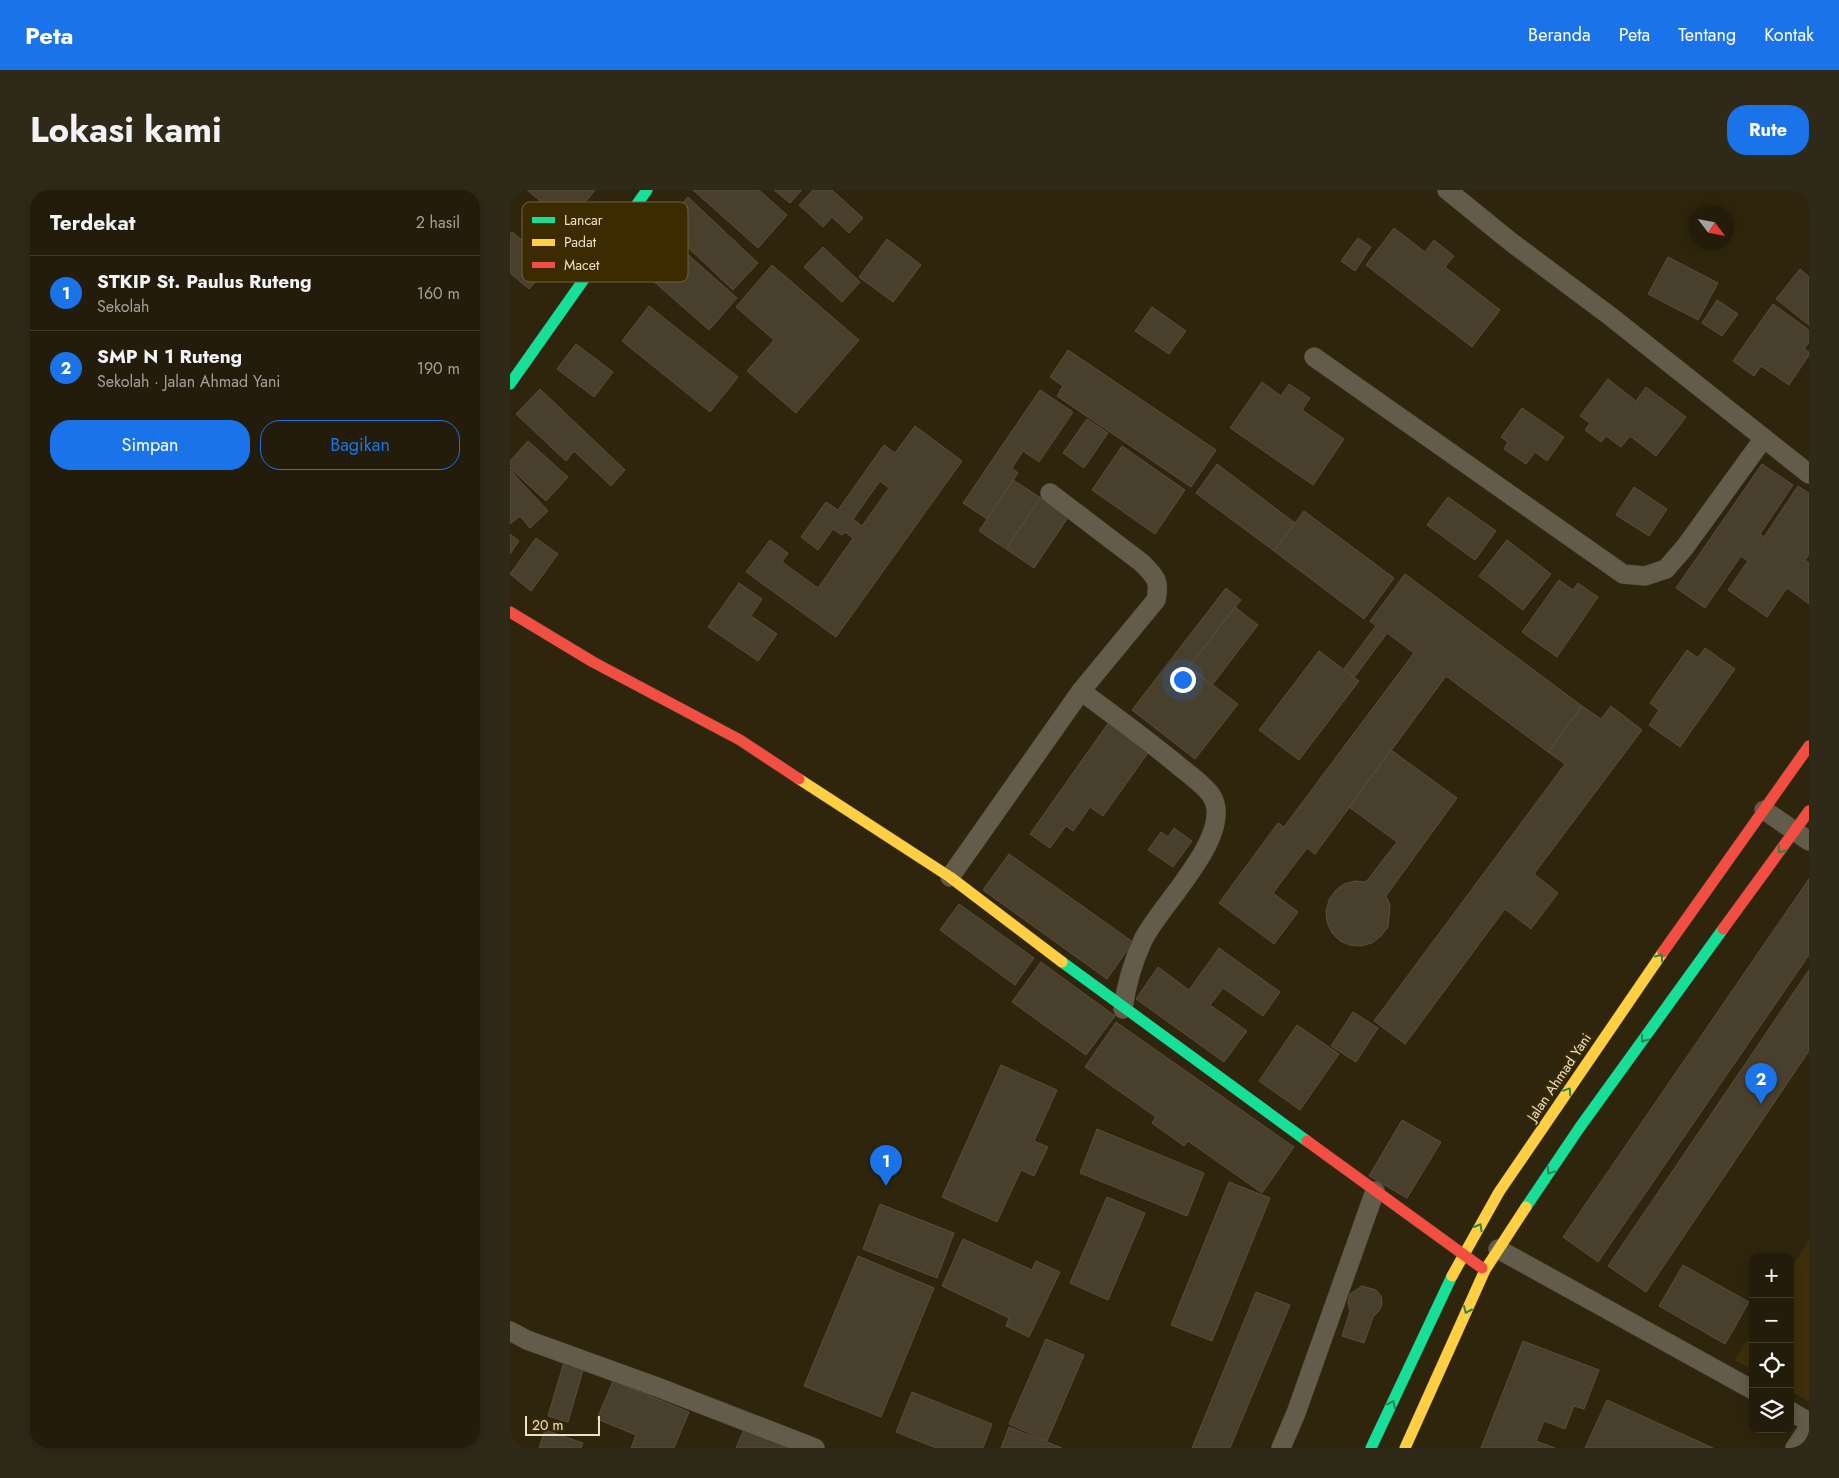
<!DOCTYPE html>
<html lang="id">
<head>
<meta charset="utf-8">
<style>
  body { margin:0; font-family:Jost,sans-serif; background:#2f2918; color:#f1f3f6 }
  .controls { position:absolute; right:15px; bottom:15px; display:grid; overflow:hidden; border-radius:10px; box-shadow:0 2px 12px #0003 }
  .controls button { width:45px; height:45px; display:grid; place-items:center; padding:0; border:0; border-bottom:1px solid #403a2b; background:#231c0a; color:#f1f3f6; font:25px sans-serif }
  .compass { position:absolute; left:1179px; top:15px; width:45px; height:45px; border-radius:50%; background:#231c0a; box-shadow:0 2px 12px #0003; rotate:122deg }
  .scale { position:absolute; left:15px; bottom:12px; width:75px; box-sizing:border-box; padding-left:5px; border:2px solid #ebe1cb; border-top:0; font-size:14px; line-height:18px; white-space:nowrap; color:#ebe1cb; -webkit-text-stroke:4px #3c2b00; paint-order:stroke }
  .you { position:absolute; left:672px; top:489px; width:18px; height:18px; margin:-12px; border:4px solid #fff; border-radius:50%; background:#1a73e8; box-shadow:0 0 0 8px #1a73e833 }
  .badge { display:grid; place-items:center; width:32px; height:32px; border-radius:50%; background:#1a73e8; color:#fff; font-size:16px; font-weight:700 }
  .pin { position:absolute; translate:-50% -41px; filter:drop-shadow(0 1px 2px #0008) }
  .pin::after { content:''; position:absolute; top:26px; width:18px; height:15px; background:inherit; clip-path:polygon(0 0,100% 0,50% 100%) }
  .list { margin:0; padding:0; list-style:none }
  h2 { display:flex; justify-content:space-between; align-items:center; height:65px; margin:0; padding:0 20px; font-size:21px }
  h2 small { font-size:16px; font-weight:400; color:#a3a19c }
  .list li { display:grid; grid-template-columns:32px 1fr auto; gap:15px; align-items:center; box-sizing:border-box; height:75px; padding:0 20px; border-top:1px solid #403a2b }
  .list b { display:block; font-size:19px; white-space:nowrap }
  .list p { margin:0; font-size:16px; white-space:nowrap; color:#a3a19c }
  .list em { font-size:16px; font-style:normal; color:#a3a19c }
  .actions { display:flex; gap:10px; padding:15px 20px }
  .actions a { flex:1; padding:11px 0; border:1px solid #1a73e8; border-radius:20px; text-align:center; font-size:18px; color:#1a73e8 }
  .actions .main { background:#1a73e8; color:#fff }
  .icon { flex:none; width:28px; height:28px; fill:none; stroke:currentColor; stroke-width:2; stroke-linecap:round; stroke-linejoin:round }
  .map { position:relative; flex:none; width:1299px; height:1258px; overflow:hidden; border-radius:20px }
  header { display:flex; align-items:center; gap:30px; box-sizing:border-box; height:70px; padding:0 25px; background:#1a73e8; color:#fff }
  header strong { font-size:24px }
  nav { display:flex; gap:28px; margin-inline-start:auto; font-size:18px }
  .intro { display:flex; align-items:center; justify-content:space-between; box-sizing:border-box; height:120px; padding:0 30px }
  h1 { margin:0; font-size:35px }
  .button { padding:12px 22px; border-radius:20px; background:#1a73e8; color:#fff; font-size:18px; font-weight:700 }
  main { display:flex; gap:30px; padding:0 30px }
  aside { flex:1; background:#231c0a; border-radius:20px; box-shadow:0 2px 12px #0003 }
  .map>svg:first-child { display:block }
</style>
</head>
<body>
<header>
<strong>Peta</strong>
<nav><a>Beranda</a><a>Peta</a><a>Tentang</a><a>Kontak</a></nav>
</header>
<div class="intro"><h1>Lokasi kami</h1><a class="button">Rute</a></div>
<main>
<aside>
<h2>Terdekat<small>2 hasil</small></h2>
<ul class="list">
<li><span class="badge">1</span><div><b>STKIP St. Paulus Ruteng</b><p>Sekolah</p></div><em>160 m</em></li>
<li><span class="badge">2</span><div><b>SMP N 1 Ruteng</b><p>Sekolah · Jalan Ahmad Yani</p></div><em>190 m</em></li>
</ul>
<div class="actions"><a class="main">Simpan</a><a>Bagikan</a></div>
</aside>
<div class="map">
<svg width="1299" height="1258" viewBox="0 0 1299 1258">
  <rect width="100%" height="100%" fill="#2f250d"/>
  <g fill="#3f300b">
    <path d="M1299,1050V1212L1280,1201V1080Z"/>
    <path d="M1243,1141V1180L1225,1170Z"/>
  </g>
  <g fill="#493f2d" stroke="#594e3c" fill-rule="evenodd">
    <path d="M17,0H85L58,34Z"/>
    <path d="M183,0H249L277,25L248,58Z"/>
    <path d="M264,0H292L280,13Z"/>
    <path d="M303,0H322L353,28L339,43L322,27L313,37L289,15Z"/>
    <path d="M178,7L248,73L223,100L153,34Z"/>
    <path d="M140,31L227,108L199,140L125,75L137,61L123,49Z"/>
    <path d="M884,38L915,62L924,50L944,66L935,77L990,120L962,157L856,75Z"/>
    <path d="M2,42L41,74L19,99L0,83V44Z"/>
    <path d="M848,48L861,57L845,81L831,71Z"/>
    <path d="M377,49L411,75L383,112L349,87Z"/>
    <path d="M313,57L350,92L332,112L294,77Z"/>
    <path d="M1158,67L1208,93L1188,130L1138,104Z"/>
    <path d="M262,75L349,150L286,223L237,181L264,150L226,117Z"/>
    <path d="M1290,79L1299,87V135L1266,109Z"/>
    <path d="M1207,110L1228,124L1212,146L1192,133Z"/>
    <path d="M1263,114L1299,140V152L1294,159L1299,162V165L1279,195L1251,176L1244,186L1223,171Z"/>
    <path d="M139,116L228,187L200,222L112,151Z"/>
    <path d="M642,117L676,141L659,164L625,141Z"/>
    <path d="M66,154L103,182L84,207L47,179Z"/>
    <path d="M558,160L706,260L681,297L547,206L553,196L540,187Z"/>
    <path d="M1098,189L1126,211L1136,197L1176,227L1146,266L1120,246L1111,257L1096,246L1091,252L1075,240L1080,233L1070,226Z"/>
    <path d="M752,192L771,206L779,194L800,208L792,220L834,249L803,295L720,238Z"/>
    <path d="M30,199L115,280L101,296L64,261L56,271L6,224Z"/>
    <path d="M530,200L563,222L529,272L513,261L502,278L508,283L477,329L453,313Z"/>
    <path d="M1012,218L1054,247L1037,271L1025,262L1016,274L994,259L998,252L991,247Z"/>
    <path d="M577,229L598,243L574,278L553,263Z"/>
    <path d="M405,236L452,271L326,447L236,382L260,350L278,363L272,372L308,398L343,348L335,342L332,345L323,339L308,360L291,347L316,312L328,320L374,255L385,263ZM370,291L379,298L352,336L343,329Z"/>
    <path d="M18,251L58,287L36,311L0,278V271Z"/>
    <path d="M612,256L675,300L645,344L582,300Z"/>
    <path d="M707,274L785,333L764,361L686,303Z"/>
    <path d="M1252,274L1283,295L1250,344L1254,347L1288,296L1299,303V365L1295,370L1299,373V414L1277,398L1257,427L1218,400L1238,371L1231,366L1195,418L1166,398Z"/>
    <path d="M0,280L38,321L20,338L10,326L0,334Z"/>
    <path d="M503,290L531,308L496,359L469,341Z"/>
    <path d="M1124,297L1157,319L1139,346L1106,325Z"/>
    <path d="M533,304L561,323L524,378L496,359Z"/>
    <path d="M938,307L986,341L965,370L917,335Z"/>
    <path d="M794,321L884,388L854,429L764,361Z"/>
    <path d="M0,344L9,351L0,364Z"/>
    <path d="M26,348L48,364L21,401L0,384Z"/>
    <path d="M997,350L1041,384L1013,420L969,386Z"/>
    <path d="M895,384L1072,516L1038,562L936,486L805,664L797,658L763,703L788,722L764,754L709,713L768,633L774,637L904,463L877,443L835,500L824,492L866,436L860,431Z"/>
    <path d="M1049,390L1063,400L1068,393L1088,407L1047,467L1012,442Z"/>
    <path d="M229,393L252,409L241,426L267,444L248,471L198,437Z"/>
    <path d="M716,398L731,410L679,477L728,514L685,569L622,520Z"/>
    <path d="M725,417L748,435L702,495L679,477Z"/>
    <path d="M1195,458L1225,479L1170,557L1139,535L1149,520L1140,513L1177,460L1188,468Z"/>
    <path d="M809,461L849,491L789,570L749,540Z"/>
    <path d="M1072,516L1091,529L1101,516L1132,540L1024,684L1048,703L1021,739L995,719L895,854L864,831L1055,574L1038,562Z"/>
    <path d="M599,532L640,560L593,626L580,617L563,641L556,636L540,658L520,644Z"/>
    <path d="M881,560L947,608L876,706L880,715L878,737L871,746L862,753L851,756L840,755L830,751L822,743L817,732L816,721L819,710L825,701L834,694L845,691L856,692L887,652L839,617Z"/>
    <path d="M664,638L682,651L663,677L638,660L651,642L658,647Z"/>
    <path d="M499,664L623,752L597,789L473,700Z"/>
    <path d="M1299,689V765L1088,1072L1053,1047Z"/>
    <path d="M449,714L524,768L505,795L430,740Z"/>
    <path d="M709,758L770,802L753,826L713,798L700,815L737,841L714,872L626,809L648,777L679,800Z"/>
    <path d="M531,772L605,826L576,865L502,812Z"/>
    <path d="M1299,780V861L1136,1102L1098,1076Z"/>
    <path d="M843,822L868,838L846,872L821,856Z"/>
    <path d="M606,832L784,957L752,1003L678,951L674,956L642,933L646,927L575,877Z"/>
    <path d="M787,835L829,864L790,920L749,891Z"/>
    <path d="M491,875L547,900L524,951L538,957L524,986L511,980L487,1032L432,1007Z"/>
    <path d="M892,930L931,952L897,1008L859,986Z"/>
    <path d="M587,939L694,983L677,1026L570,983Z"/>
    <path d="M719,992L760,1008L702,1151L661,1135Z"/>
    <path d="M597,1007L635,1023L598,1110L560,1093Z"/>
    <path d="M370,1014L444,1043L427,1088L353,1059Z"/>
    <path d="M453,1049L522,1080L526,1071L550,1082L519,1147L496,1136L499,1128L432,1096Z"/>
    <path d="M348,1066L424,1098L371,1227L294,1196Z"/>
    <path d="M1173,1075L1239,1112L1215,1154L1149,1116Z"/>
    <path d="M852,1096L866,1100L871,1106L872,1114L869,1121L863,1127L854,1153L832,1146L840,1121L838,1112L840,1104Z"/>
    <path d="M746,1102L780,1115L720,1258H682Z"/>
    <path d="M536,1149L574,1165L537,1251L499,1234Z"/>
    <path d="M1013,1151L1089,1180L1074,1219L1064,1216L1055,1239L1034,1231L1026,1251L1045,1258H971Z"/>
    <path d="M54,1172L74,1177L58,1232L38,1226Z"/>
    <path d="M103,1191L179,1222L164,1258H121L126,1245L87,1229Z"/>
    <path d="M402,1202L482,1234L473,1258H426L386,1242Z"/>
    <path d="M1097,1210L1203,1258H1075Z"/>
    <path d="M236,1235L288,1258H226Z"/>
    <path d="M499,1237L552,1258H491Z"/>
    <path d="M35,1240L73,1253L71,1258H29Z"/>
  </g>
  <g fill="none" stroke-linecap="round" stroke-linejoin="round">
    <defs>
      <g id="street">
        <path d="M937,0L1001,52L1100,126L1299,284"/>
        <path d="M804,167L1113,384L1135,386L1156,379L1175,357L1254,248"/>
        <path d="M540,303L632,373C646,387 650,391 646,410L571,501C604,526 638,550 670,577C680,585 694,595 701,605C727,643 649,716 633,750C623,772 616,795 613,819"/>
        <path d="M1254,620L1299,651"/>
        <path d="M440,687L571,501"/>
        <path d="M988,1059L1243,1200"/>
        <path d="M0,1141L17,1150L147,1197L305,1258"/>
        <path d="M1280,1221L1299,1232"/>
        <path d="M771,1258L786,1223L865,1001"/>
        <path d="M1285,1258L1299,1237"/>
      </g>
      <g id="fast">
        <path d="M0,194L137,0"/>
        <path d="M552,772L797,951"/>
        <path d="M1016,1017L1070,937L1213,739"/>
        <path d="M861,1258L942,1086"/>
      </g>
      <g id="slow">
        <path d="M289,589L440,687L552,772"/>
        <path d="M942,1086L989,1002L1153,762"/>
        <path d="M895,1258L975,1080L1016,1017"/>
      </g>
      <g id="jam">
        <path d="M0,422L83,472L230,550L289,589"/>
        <path d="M1213,739L1299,621"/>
        <path d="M1153,762L1299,556"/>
        <path d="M797,951L972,1078"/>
      </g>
    </defs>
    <use href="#street" stroke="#453f2e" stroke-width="20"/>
    <use href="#fast" stroke="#453f2e" stroke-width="12"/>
    <use href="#slow" stroke="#453f2e" stroke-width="12"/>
    <use href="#jam" stroke="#453f2e" stroke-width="12"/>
    <use href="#street" stroke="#635c4a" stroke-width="19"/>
    <use href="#fast" stroke="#16e098" stroke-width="11"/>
    <use href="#slow" stroke="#ffcf43" stroke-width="11"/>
    <use href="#jam" stroke="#f24e42" stroke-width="11"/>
  </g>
  <defs><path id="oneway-chevron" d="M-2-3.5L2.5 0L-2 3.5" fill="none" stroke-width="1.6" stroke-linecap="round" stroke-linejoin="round" transform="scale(1.25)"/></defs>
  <g stroke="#29864c">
    <use href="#oneway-chevron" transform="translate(1271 660) rotate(126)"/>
    <use href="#oneway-chevron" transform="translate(1150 767) rotate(-55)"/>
    <use href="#oneway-chevron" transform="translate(1134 849) rotate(126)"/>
    <use href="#oneway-chevron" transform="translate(1058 901) rotate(-56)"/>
    <use href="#oneway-chevron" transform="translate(1040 981) rotate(124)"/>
    <use href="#oneway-chevron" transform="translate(969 1037) rotate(-60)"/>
    <use href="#oneway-chevron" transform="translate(957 1120) rotate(114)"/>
    <use href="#oneway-chevron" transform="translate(882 1214) rotate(-65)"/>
  </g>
  <g text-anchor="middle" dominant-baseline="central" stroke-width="4" stroke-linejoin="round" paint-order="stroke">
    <g font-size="14" fill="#ebe1cb" stroke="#3c2b00">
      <text transform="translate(1049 887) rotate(-56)">Jalan Ahmad Yani</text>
    </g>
  </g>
  <rect x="12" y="12" width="166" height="80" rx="8" fill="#3c2b00" stroke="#71623d" stroke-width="1"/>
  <rect x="22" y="27" width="23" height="6" fill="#16e098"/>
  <rect x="22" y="49" width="23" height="7" fill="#ffcf43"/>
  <rect x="22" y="72" width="23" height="6" fill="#f24e42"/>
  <g font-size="14" fill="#ebe1cb">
    <text x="54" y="35">Lancar</text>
    <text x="54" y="57">Padat</text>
    <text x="54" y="80">Macet</text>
  </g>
</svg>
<div class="controls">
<button>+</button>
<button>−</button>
<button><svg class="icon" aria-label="locate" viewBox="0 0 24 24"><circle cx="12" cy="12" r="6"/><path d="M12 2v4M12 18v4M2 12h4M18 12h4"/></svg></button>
<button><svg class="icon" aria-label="layers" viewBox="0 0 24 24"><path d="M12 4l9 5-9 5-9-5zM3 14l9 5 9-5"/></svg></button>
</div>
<svg class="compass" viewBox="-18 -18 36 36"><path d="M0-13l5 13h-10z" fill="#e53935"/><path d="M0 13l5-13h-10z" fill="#a3a19c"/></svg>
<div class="scale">20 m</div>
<div class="you"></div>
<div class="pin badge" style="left:376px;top:996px">1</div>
<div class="pin badge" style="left:1251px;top:914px">2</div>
</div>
</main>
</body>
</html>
